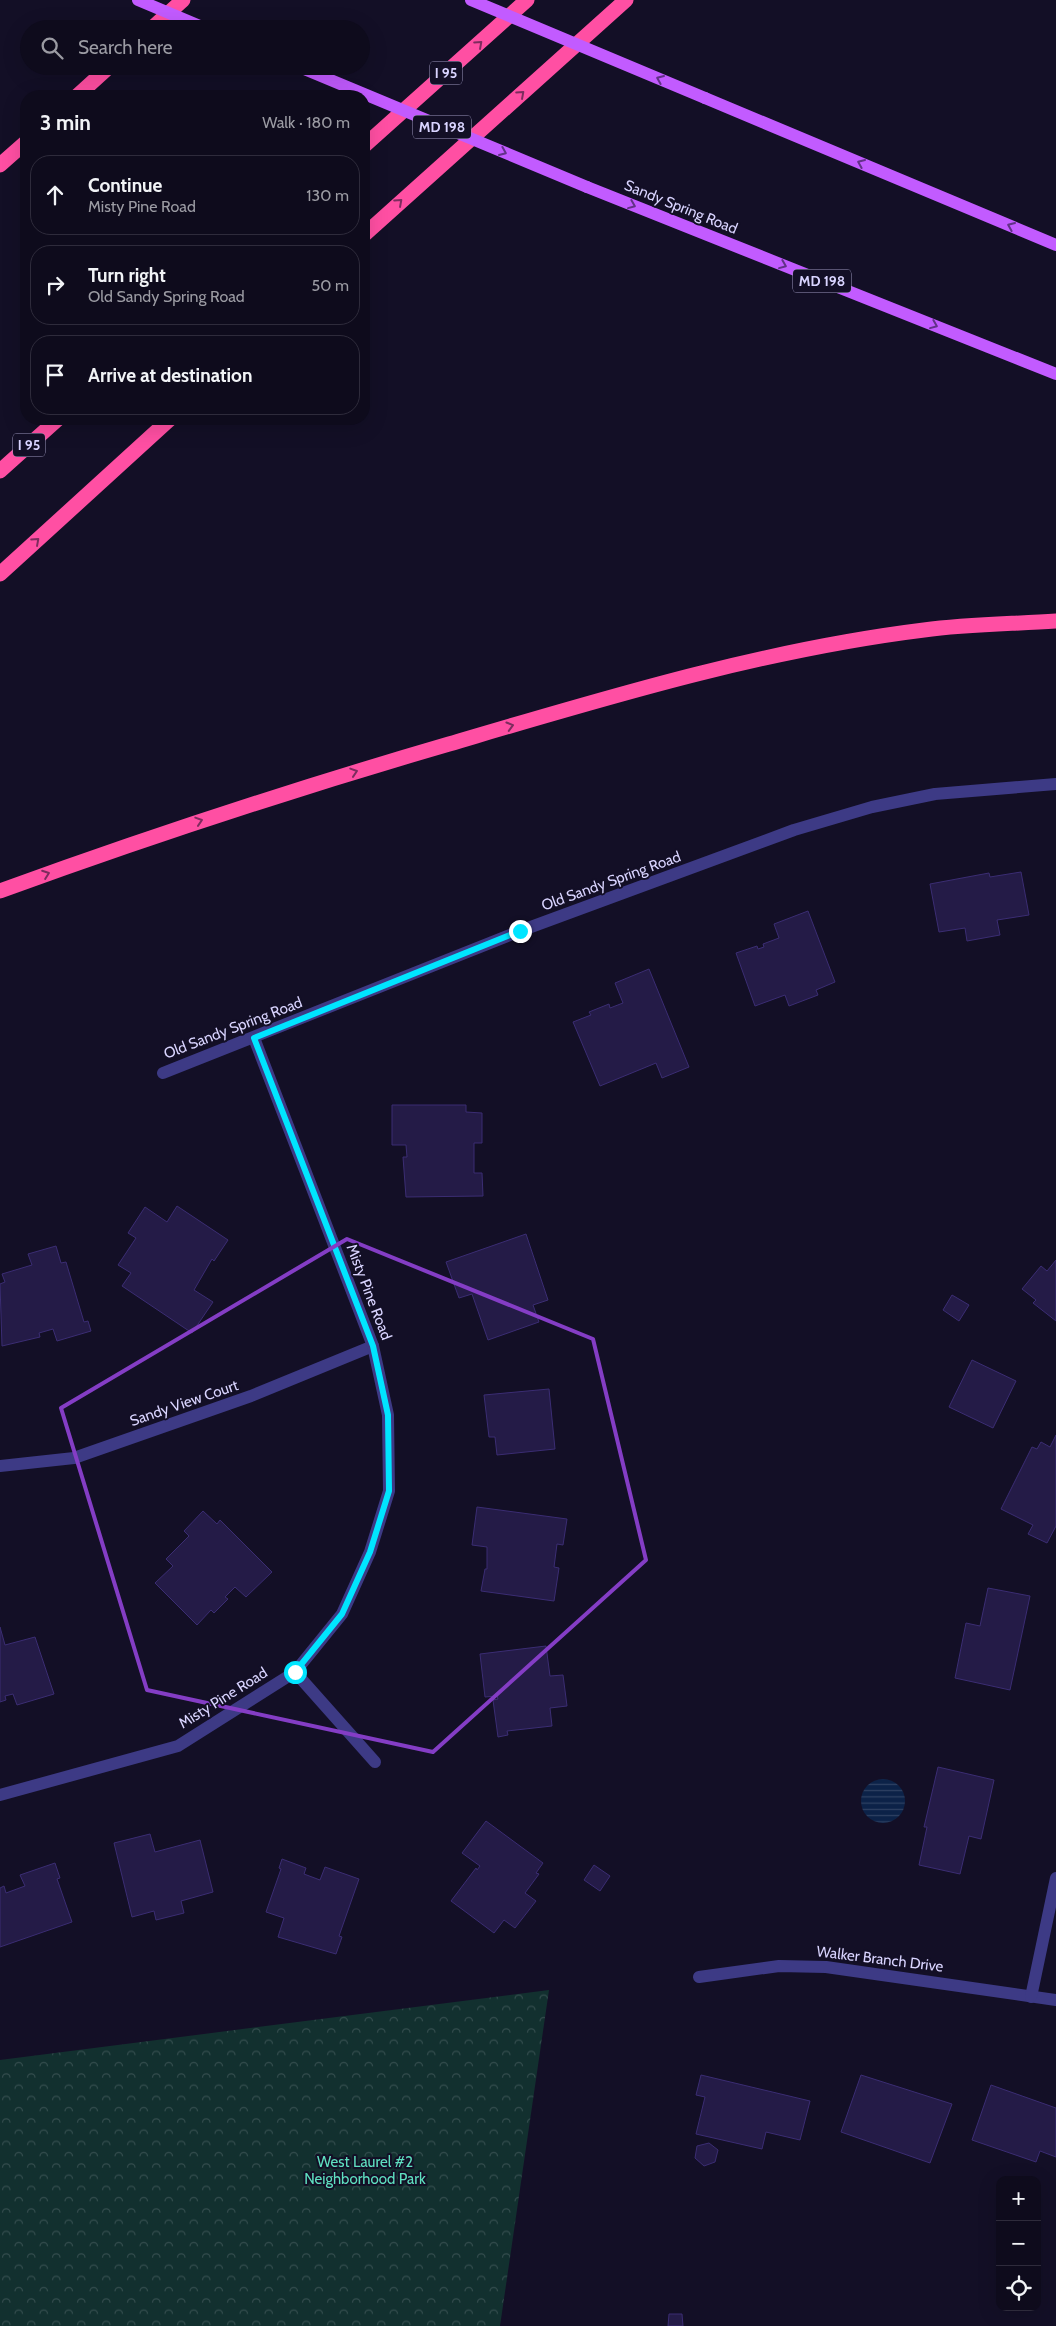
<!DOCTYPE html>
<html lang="en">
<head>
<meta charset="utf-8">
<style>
  body { margin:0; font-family:Cabin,sans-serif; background:#171425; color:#f1f3f6 }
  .controls { position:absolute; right:15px; bottom:15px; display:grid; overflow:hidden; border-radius:10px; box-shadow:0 5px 20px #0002 }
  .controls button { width:45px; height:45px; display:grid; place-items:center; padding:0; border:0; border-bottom:1px solid #2e2b3b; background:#0e0b1c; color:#f1f3f6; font:25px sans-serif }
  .stop { position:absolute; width:15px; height:15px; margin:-11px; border:4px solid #00e5ff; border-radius:50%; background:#fff }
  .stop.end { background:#00e5ff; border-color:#fff; box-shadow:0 1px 5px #0008 }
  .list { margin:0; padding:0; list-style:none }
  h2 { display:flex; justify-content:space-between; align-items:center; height:65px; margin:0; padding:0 20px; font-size:21px }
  h2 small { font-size:16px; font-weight:400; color:#9b9ba3 }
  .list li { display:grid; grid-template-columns:32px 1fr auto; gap:15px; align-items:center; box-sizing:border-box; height:80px; margin:0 10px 10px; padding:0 10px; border:1px solid #2e2b3b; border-radius:20px }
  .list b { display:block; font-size:19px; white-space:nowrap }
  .list p { margin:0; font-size:16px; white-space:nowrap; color:#9b9ba3 }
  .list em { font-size:16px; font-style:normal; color:#9b9ba3 }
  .icon { flex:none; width:28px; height:28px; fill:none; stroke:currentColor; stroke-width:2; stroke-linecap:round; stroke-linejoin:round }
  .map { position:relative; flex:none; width:1056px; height:2326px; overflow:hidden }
  .search { position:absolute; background:#0e0b1c; box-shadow:0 5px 20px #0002; left:20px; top:20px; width:350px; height:55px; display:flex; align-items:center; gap:12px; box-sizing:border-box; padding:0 18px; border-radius:28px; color:#9b9ba3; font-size:19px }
  .panel { position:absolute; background:#0e0b1c; box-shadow:0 5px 20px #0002; left:20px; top:90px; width:350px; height:335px; border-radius:20px }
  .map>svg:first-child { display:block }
</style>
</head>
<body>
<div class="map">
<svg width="1056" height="2326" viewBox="0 0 1056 2326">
  <defs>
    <pattern id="forest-crowns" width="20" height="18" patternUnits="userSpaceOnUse" patternTransform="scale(1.25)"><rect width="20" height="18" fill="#12302f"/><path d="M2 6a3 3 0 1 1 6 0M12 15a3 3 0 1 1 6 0" fill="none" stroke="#344d4e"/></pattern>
    <pattern id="water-rules" width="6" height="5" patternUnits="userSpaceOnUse" patternTransform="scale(1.25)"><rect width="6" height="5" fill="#0c2248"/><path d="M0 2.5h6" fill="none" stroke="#2f4163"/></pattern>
  </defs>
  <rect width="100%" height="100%" fill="#130f26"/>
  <path fill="url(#forest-crowns)" d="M549,1990L500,2326H0V2060Z"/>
  <circle fill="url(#water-rules)" cx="883" cy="1801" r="22"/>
  <g fill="#241b47" stroke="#3b2d73">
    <path d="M1021,872L1029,915L997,920L1000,935L967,941L965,928L939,932L930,884L989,873L990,877Z"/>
    <path d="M808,911L835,982L816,990L818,995L789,1006L785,995L755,1006L736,953L757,946L758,949L764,947L763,944L779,938L774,924Z"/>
    <path d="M649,969L689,1067L662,1078L656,1063L600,1086L573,1022L591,1015L589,1012L609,1004L610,1008L623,1003L615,983Z"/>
    <path d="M392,1105H466V1112L482,1113V1143H474V1173H482L483,1196L406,1197L403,1157H407L406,1145H392Z"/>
    <path d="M177,1206L228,1240L214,1261L212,1259L194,1290L213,1302L192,1333L122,1286L131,1273L118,1265L136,1238L128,1233L145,1207L167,1222Z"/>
    <path d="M526,1234L548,1300L533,1305L539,1322L488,1340L472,1294L459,1298L446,1262Z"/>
    <path d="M56,1246L61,1263L66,1262L84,1322L88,1321L91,1331L57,1341L53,1329L39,1333L40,1337L2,1346L0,1284L5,1282L2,1274L32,1265L28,1254Z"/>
    <path d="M1056,1260V1321L1033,1303L1036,1300L1022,1289L1041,1266L1047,1271Z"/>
    <path d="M952,1295L969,1305L959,1321L943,1310Z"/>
    <path d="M972,1360L1016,1381L993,1428L949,1407Z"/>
    <path d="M549,1389L555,1449L497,1455L495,1437H489L484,1395Z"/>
    <path d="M1056,1435V1526L1047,1543L1028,1534L1033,1525L1001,1509L1032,1447L1037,1449L1041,1442L1050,1447Z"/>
    <path d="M477,1507L567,1519L563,1545L557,1544L554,1567L559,1568L554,1601L481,1591L485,1569H487V1547L472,1545Z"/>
    <path d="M203,1511L217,1524L220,1520L272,1572L246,1597L235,1587L225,1597L228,1599L214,1613L211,1610L197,1625L155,1583L173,1566L166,1559L189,1536L184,1531Z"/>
    <path d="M988,1588L1030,1596L1010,1690L955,1678L966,1623L980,1626Z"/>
    <path d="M0,1627L5,1645L35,1637L54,1694L17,1705L13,1694L5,1696L6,1700L0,1702Z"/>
    <path d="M546,1646L550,1676L563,1675L567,1706L550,1708L552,1726L507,1731L508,1735L498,1737L493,1700L498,1699L497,1696L485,1697L480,1654Z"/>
    <path d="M938,1767L994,1780L981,1839L969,1836L960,1874L919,1865L927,1827H924Z"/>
    <path d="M486,1821L543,1863L536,1873L539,1874L525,1893L536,1901L515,1928L504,1920L494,1933L451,1901L476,1868L477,1870L480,1866L462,1853Z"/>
    <path d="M150,1834L155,1852L200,1840L213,1892L181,1901L184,1913L156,1920L154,1911L132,1917L114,1843Z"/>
    <path d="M282,1859L306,1868L304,1874L320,1880L325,1867L359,1879L339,1936L342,1937L336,1954L278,1937L284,1918L266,1912L281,1869L279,1868Z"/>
    <path d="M55,1863L60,1878L57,1879L72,1922L0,1947V1888L4,1886L6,1893L25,1886L20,1875Z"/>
    <path d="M594,1865L610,1876L600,1891L584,1880Z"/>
    <path d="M701,2075L810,2101L800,2140L766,2132L762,2149L696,2134L705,2097L696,2095Z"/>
    <path d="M861,2075L952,2104L930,2163L841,2132Z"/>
    <path d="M991,2085L1056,2108V2157L1040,2151L1036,2162L972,2140Z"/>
    <path d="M709,2143L718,2150L715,2162L704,2166L695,2158L697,2146Z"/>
    <path d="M669,2314H682L683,2326H668Z"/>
  </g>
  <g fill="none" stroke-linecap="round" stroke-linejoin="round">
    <g stroke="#3d3a85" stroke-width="12">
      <path d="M163,1073L520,931L794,830L872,807L935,794L1056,784"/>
      <path d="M0,1466L74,1458L251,1396L373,1346"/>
      <path d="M295,1672L375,1762"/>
      <path d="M0,1795L178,1746L295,1672L342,1614L370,1552L389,1491L388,1415L373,1346L254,1038"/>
      <path d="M699,1977L779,1966L826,1967L1056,2000"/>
      <path d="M1031,1997L1056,1878"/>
    </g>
    <g stroke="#c25bff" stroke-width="12">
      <path d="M705,98L1056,245"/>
      <path d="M587,187L1056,374"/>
    </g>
    <g stroke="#ff4fa3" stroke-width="15">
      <path d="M151,29L183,0"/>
      <path d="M77,96L110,66"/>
      <path d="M364,146L527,0"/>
      <path d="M0,165L26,142"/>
      <path d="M364,235L626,0"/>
      <path d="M0,471L58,419"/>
      <path d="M0,574L170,419"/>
      <path d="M0,891C148,837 298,788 449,744C605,698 762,650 924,630C968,624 1012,624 1056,621"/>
    </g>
    <g stroke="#c25bff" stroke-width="12">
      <path d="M138,0L207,29"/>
      <path d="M471,0L705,98"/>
      <path d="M297,66L587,187"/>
    </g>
  </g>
  <defs><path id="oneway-chevron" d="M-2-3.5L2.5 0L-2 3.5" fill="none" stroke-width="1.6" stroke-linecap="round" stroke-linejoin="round" transform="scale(1.25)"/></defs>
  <g stroke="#7d2c5e">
    <use href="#oneway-chevron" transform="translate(479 44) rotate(-42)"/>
    <use href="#oneway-chevron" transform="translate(521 94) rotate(-42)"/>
    <use href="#oneway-chevron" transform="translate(399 202) rotate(-42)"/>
    <use href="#oneway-chevron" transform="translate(36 541) rotate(-42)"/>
    <use href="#oneway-chevron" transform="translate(510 726) rotate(-16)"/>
    <use href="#oneway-chevron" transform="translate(354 772) rotate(-18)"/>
    <use href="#oneway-chevron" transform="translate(199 821) rotate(-18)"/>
    <use href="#oneway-chevron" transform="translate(46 874) rotate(-20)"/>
  </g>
  <g stroke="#623188">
    <use href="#oneway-chevron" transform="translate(660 79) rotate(-157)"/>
    <use href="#oneway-chevron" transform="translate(503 152) rotate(23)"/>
    <use href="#oneway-chevron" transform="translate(861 163) rotate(-157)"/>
    <use href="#oneway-chevron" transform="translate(632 205) rotate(22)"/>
    <use href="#oneway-chevron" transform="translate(1011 226) rotate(-157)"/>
    <use href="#oneway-chevron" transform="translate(783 265) rotate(22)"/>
    <use href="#oneway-chevron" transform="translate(934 325) rotate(22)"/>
  </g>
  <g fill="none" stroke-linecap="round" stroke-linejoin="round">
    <path stroke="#00e5ff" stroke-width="6" d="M295,1672L342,1614L370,1552L389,1491L388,1415L373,1346L254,1038L520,931"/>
  </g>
  <path fill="none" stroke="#843dc5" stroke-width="4" stroke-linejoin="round" d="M347,1239L593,1339L646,1560L433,1752L147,1690L61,1408Z"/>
  <g text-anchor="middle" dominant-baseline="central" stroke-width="4" stroke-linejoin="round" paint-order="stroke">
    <g fill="#130f26" stroke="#9e99be" stroke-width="1">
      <rect x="430" y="61.5" width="32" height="23" rx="4"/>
      <rect x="413" y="115.5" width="58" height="23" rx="4"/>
      <rect x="793" y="269.5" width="58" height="23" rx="4"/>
      <rect x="13" y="433.5" width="32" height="23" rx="4"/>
    </g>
    <g font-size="14" font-weight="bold" fill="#d9d4ff">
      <text x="446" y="73">I 95</text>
      <text x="442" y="127">MD 198</text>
      <text x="822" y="281">MD 198</text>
      <text x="29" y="445">I 95</text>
    </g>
    <g font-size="15" fill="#d9d4ff" stroke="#130f26">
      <text transform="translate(681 207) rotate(22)">Sandy Spring Road</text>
      <text transform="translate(611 881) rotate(-20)">Old Sandy Spring Road</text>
      <text transform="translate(233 1028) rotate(-21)">Old Sandy Spring Road</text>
      <text transform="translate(369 1292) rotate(69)">Misty Pine Road</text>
      <text transform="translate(184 1403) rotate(-19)">Sandy View Court</text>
      <text transform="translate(223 1698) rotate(-32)">Misty Pine Road</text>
      <text transform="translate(880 1959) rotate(7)">Walker Branch Drive</text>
    </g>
    <g font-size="15" fill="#5fe0c0" stroke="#130f26">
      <text x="365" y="2162">West Laurel #2<tspan x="365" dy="17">Neighborhood Park</tspan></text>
    </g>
  </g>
</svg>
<div class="controls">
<button>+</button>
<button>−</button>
<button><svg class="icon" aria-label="locate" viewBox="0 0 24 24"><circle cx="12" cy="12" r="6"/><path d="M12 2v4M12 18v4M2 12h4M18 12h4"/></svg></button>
</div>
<div class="stop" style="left:295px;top:1672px"></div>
<div class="stop end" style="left:520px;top:931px"></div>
<div class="search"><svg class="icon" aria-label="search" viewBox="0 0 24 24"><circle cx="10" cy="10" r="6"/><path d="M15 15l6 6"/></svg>Search here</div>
<section class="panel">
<h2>3 min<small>Walk · 180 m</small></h2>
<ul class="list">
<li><svg class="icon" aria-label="ahead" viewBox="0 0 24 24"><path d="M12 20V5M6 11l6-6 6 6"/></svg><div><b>Continue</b><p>Misty Pine Road</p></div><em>130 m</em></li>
<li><svg class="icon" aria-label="right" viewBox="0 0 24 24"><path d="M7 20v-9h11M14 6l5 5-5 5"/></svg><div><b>Turn right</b><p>Old Sandy Spring Road</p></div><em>50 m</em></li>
<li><svg class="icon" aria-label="arrive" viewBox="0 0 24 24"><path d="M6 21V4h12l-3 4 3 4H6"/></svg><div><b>Arrive at destination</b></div></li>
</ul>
</section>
</div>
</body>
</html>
